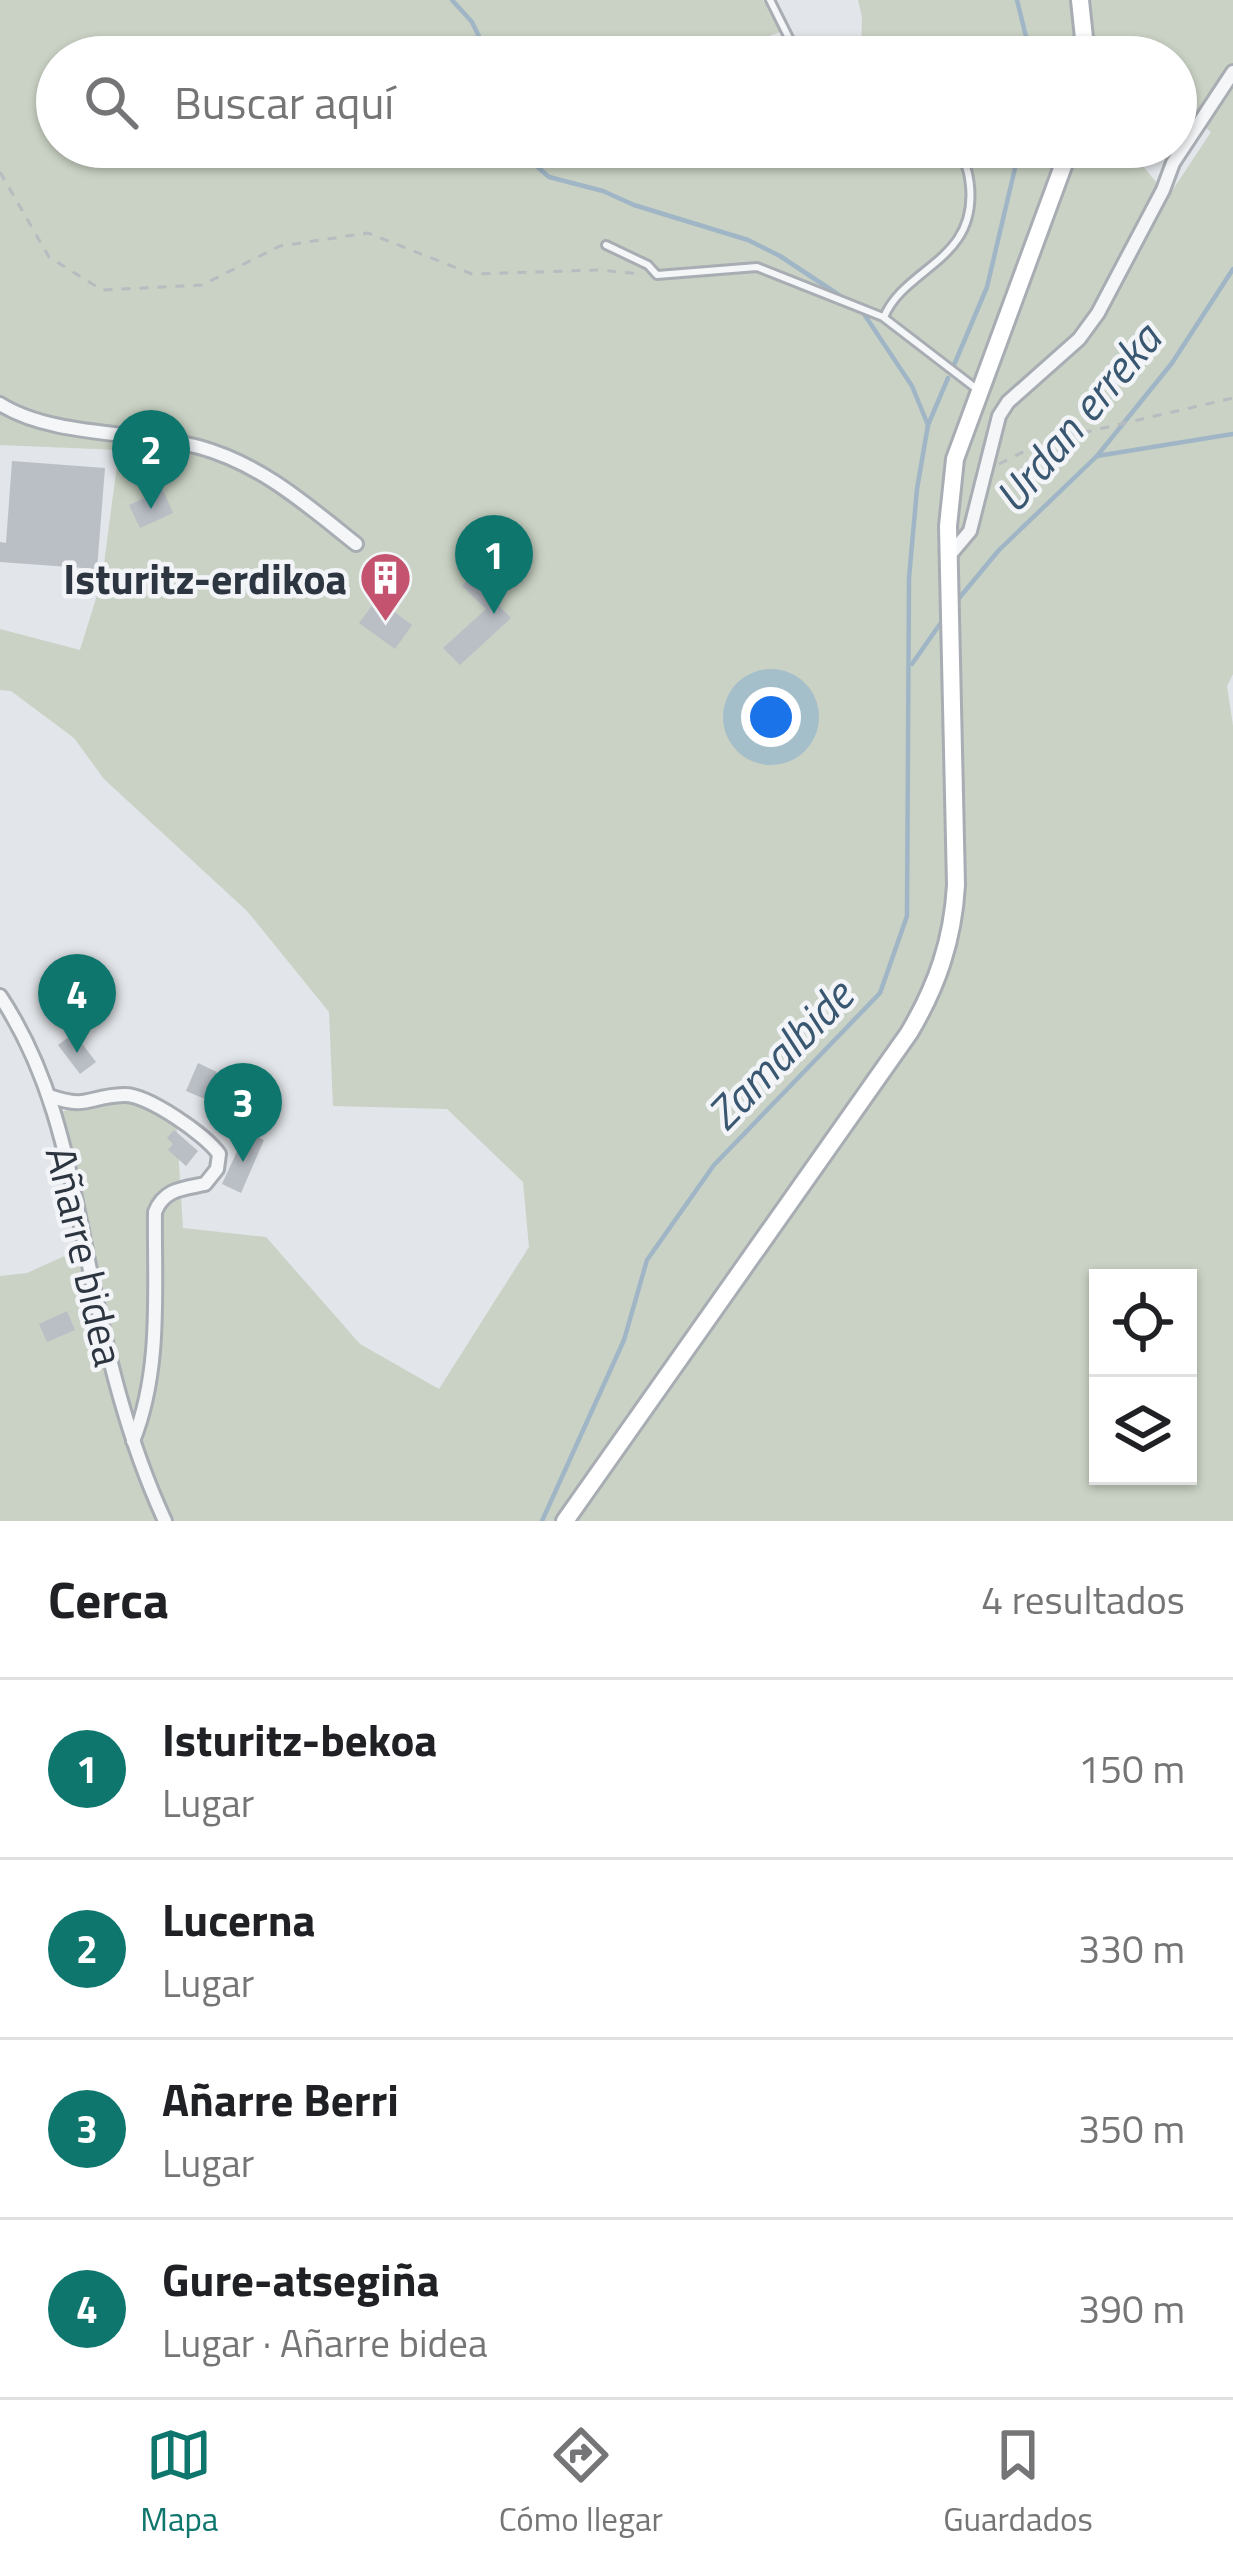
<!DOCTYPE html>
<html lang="es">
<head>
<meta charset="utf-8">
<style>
  body { margin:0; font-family:"Titillium Web",sans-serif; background:#f6f6f6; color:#202124 }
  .controls { position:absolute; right:36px; bottom:36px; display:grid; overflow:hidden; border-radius:0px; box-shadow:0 3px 9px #0004 }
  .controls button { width:108px; height:108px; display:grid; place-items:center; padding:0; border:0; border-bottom:3px solid #e0e0e0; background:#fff; color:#202124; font:60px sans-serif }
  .you { position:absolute; left:771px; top:717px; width:42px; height:42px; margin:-30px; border:9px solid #fff; border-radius:50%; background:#1a73e8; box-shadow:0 0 0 18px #1a73e833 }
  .badge { display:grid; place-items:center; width:78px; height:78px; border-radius:50%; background:#0f766e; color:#fff; font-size:39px; font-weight:700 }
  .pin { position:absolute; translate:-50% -99px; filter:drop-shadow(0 3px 6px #0008) }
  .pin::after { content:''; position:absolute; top:63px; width:42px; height:36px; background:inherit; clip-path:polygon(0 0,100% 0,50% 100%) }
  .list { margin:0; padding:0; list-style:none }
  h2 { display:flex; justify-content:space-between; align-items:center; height:156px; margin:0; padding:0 48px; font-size:51px }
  h2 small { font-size:39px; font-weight:400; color:#757577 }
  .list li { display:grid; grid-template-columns:78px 1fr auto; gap:36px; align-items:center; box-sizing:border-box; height:180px; padding:0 48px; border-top:3px solid #e0e0e0 }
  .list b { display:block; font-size:45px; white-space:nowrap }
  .list p { margin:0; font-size:39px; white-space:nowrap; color:#757577 }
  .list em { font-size:39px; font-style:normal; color:#757577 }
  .icon { flex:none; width:66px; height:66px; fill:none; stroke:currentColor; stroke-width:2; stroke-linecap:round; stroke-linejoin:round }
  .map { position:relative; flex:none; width:1233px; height:1521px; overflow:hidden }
  .search { position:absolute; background:#fff; box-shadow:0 3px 9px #0004; left:36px; right:36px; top:36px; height:132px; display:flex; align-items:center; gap:30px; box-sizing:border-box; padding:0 42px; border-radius:66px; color:#757577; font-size:45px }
  .sheet { height:876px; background:#fff }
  nav { display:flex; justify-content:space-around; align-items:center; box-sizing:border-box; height:168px; border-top:3px solid #e0e0e0; background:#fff; font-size:33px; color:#757577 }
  nav a { display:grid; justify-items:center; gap:6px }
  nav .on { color:#0f766e }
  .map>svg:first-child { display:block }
</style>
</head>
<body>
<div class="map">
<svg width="1233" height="1521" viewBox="0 0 1233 1521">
  <rect width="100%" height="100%" fill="#e2e5e9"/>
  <path fill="#c9d2c4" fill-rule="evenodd" d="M0,0H763L780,32L712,57H57V147H820L840,159L873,147H1132L1131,151L1168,197L1211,132L1176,105V57H861L862,17L858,0H1233V674L1227,686L1233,726V1521H0V1276L27,1273L82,1248L52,1114L125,1096L176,1117L183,1228L266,1237L360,1344L439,1389L529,1247L523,1182L447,1109L333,1106L329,1012L247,911L104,779L74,738L11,691L0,690V629L80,650L102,579L119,450L0,445ZM1098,1278H1188V1476H1098Z"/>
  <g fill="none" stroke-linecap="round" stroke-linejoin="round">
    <g stroke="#a0b6c6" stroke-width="4.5">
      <path d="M452,0L472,22L489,57"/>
      <path d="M1017,0L1031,57"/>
      <path d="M515,147L549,177L603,191L634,205L748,240L780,256L848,301"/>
      <path d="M862,311L912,386L928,425"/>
      <path d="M954,365L987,287L1020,147"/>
      <path d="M1097,456L1233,434"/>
      <path d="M960,597L999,550L1097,456L1172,363L1233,269"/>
      <path d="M912,664L940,624"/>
      <path d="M542,1521L624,1340L647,1260L714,1165L880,993L907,916L909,578L917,489L928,425L948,378"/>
    </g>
  </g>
  <g fill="#babfc6">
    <path d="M12,461L105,468L97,569L0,562V542L6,543Z"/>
    <path d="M163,490L173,513L140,528L129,505Z"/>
    <path d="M471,577L511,618L460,665L443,648L486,609L462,586Z"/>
    <path d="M377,599L412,625L395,649L359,623Z"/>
    <path d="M74,1033L96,1062L80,1074L58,1045Z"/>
    <path d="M198,1063L217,1072L205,1099L186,1091Z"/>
    <path d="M174,1130L198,1151L186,1166L168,1150L173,1144L167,1138Z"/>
    <path d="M246,1132L264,1140L241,1193L222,1184Z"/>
    <path d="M67,1311L75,1330L47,1342L39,1324Z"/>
  </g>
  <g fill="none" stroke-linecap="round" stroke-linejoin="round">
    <defs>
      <g id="lane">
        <path d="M770,0L790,40L804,57"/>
        <path d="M606,245L648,265L657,275L757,267L883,317L978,390"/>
        <path d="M884,317C905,267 977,261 970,186C966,145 951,154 918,147"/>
      </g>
      <g id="street">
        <path d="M0,404C52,437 138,431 199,447C261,464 307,505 356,544"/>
        <path d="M949,556L970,531L999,416L1008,402L1079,339L1098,313L1163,190L1173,163L1233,72"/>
        <path d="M0,996C55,1079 69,1169 89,1265C107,1353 127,1439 165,1521"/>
        <path d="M49,1096C90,1110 87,1096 124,1095C147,1094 206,1135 219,1154L217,1169L205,1184C182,1189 164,1189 155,1212C154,1288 162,1369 133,1441"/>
      </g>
      <g id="secondary">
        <path d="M1080,0L1086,57"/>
        <path d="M565,1521L909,1033C937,986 953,940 956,885L948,526L955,459L1070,147"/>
      </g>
    </defs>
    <use href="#lane" stroke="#a8adb3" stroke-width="12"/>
    <use href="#street" stroke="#a8adb3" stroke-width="18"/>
    <use href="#secondary" stroke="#a8adb3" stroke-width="22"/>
    <g stroke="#b8bcc1" stroke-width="3" stroke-dasharray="9 9" stroke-linecap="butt">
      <path d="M0,172L49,257L102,290L202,285L280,246L368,233L472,274L598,270L643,274"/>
      <path d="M999,464L1043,442L1233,398"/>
    </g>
    <use href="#lane" stroke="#f4f6f8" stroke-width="6"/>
    <use href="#street" stroke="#f4f6f8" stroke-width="12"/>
    <use href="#secondary" stroke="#fff" stroke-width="16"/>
  </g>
  <defs>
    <symbol id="building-pin" viewBox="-11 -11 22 30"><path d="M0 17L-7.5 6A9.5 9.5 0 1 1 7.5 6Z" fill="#c3536e" stroke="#f2f4f7"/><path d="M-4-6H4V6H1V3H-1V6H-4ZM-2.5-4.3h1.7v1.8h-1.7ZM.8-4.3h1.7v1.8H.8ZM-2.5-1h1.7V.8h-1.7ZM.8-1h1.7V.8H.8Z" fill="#fff"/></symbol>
  </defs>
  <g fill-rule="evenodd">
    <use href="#building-pin" x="356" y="548" width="59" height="81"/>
  </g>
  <g text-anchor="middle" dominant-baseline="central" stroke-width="9" stroke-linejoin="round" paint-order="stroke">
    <g font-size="42" font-weight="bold" fill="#2c3540" stroke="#f2f4f7" text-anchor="end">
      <text x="347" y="578">Isturitz-erdikoa</text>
    </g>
    <g font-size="42" fill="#2c3540" stroke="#f2f4f7">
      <text transform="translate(86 1256) rotate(77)">Añarre bidea</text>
    </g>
    <g font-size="45" font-style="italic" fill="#395770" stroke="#f2f4f7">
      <text transform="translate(1077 417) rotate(-50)">Urdan erreka</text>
      <text transform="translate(779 1054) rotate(-46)">Zamalbide</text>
    </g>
  </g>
</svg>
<div class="controls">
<button><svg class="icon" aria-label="locate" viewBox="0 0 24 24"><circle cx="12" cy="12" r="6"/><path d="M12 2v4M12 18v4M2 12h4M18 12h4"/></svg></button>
<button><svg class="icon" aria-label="layers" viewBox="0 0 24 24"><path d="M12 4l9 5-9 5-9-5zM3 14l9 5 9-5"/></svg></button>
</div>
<div class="you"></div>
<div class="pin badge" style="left:494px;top:614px">1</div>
<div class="pin badge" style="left:151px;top:509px">2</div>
<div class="pin badge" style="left:243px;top:1162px">3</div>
<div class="pin badge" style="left:77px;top:1053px">4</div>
<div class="search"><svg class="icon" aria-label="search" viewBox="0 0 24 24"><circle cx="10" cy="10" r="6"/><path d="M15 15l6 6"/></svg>Buscar aquí</div>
</div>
<section class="sheet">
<h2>Cerca<small>4 resultados</small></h2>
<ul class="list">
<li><span class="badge">1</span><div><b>Isturitz-bekoa</b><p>Lugar</p></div><em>150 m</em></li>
<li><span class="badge">2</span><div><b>Lucerna</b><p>Lugar</p></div><em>330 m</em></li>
<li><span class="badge">3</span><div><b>Añarre Berri</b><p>Lugar</p></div><em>350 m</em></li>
<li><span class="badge">4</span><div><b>Gure-atsegiña</b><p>Lugar · Añarre bidea</p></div><em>390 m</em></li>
</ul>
</section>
<nav>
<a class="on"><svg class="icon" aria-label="map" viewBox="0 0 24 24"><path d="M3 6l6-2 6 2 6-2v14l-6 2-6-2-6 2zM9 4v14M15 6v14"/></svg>Mapa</a>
<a><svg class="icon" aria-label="directions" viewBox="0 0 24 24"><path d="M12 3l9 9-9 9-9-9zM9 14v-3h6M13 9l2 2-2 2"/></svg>Cómo llegar</a>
<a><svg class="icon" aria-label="saved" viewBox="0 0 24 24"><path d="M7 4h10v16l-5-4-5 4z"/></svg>Guardados</a>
</nav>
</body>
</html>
